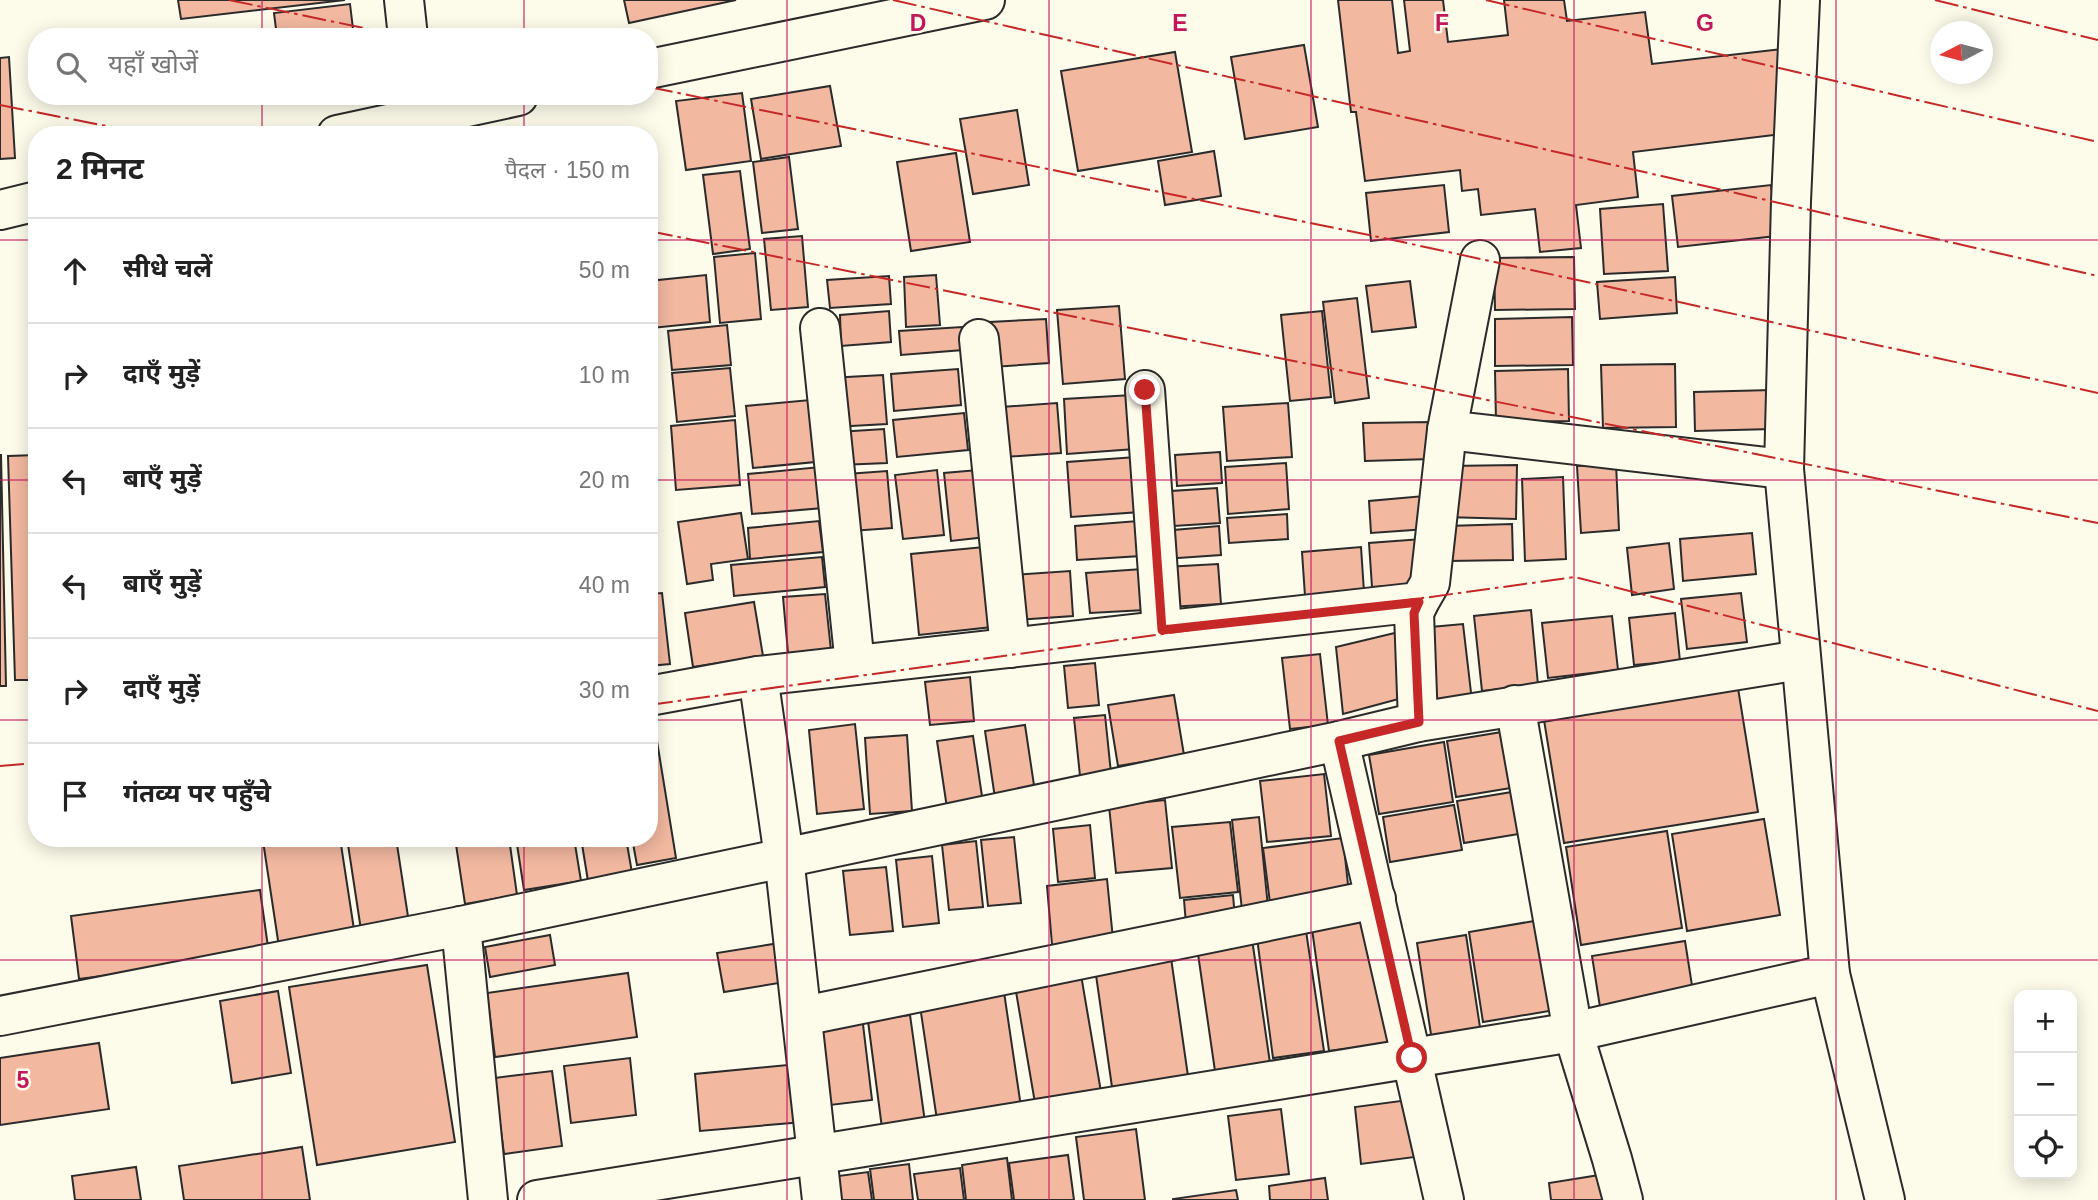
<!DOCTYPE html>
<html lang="hi">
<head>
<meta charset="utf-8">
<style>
  body { margin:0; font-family:Helvetica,"Noto Sans Devanagari",sans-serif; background:#f6f6f6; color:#222 }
  .controls { position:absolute; right:21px; bottom:21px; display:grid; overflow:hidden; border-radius:14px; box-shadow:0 4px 18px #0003 }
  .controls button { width:63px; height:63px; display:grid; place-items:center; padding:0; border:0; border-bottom:2px solid #e0e0e0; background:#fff; color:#222; font:35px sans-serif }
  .compass { position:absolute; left:1930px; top:21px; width:63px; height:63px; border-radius:50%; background:#fff; box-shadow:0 4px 18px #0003; rotate:264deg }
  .stop { position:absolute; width:21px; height:21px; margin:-16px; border:5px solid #c62828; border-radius:50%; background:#fff }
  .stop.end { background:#c62828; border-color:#fff; box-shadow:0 2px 7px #0008 }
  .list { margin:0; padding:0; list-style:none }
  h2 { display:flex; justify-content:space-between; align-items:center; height:91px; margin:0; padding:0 28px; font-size:30px }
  h2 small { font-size:23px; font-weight:400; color:#767676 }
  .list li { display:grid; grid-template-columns:46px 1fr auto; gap:21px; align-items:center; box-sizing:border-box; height:105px; padding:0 28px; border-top:2px solid #e0e0e0 }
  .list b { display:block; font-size:26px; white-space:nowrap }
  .list em { font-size:23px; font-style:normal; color:#767676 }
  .icon { flex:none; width:38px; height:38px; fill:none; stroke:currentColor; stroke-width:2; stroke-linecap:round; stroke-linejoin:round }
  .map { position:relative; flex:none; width:2098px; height:1200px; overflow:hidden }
  .search { position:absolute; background:#fff; box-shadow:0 4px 18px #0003; left:28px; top:28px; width:630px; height:77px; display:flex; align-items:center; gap:18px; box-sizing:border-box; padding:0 24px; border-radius:28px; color:#767676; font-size:26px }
  .panel { position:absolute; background:#fff; box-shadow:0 4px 18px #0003; left:28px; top:126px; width:630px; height:721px; border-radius:28px }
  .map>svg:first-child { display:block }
</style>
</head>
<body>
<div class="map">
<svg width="2098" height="1200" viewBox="0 0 2098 1200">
  <rect width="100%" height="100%" fill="#fdfbea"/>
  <g fill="#f2b8a0" stroke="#2b2b2b" stroke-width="2">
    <path d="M178,0H345L181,19Z"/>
    <path d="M624,0H736L629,23Z"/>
    <path d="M1338,0H1392L1398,53L1410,51L1404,0H1443L1448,42L1508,35L1504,0H1564L1567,21L1645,12L1652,64L1782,49L1791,133L1633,152L1638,197L1576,205L1581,248L1540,252L1535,209L1481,215L1478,189L1462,191L1460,170L1365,181L1356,112H1351Z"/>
    <path d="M350,4L354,37H277L274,13Z"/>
    <path d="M1304,45L1318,127L1245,139L1231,57Z"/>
    <path d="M1175,52L1192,152L1078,171L1061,71Z"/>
    <path d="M9,57L15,158L0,159V58Z"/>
    <path d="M830,86L841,146L761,159L751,99Z"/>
    <path d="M742,93L751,161L686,170L676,101Z"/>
    <path d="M1017,110L1029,185L973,194L960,119Z"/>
    <path d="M1214,151L1221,196L1165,205L1158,161Z"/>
    <path d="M956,153L970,242L911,251L897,162Z"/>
    <path d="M789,157L798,229L762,233L753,162Z"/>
    <path d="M740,171L750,249L713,254L703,175Z"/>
    <path d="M1444,185L1449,232L1371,241L1366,193Z"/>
    <path d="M1771,185L1776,236L1678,247L1672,196Z"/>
    <path d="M1663,204L1668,271L1604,274L1600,209Z"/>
    <path d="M802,236L808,307L771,310L764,239Z"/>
    <path d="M755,253L761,319L720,323L714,257Z"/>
    <path d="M1574,257L1575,309L1495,310L1494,258Z"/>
    <path d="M706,275L710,322L652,328L649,281Z"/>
    <path d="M936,275L940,325L906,327L904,277Z"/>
    <path d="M889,276L891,304L830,308L827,280Z"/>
    <path d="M1675,277L1677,313L1600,319L1597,282Z"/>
    <path d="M1410,281L1416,327L1372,332L1366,286Z"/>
    <path d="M1357,298L1369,398L1335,403L1323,302Z"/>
    <path d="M1119,306L1125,379L1063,384L1057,310Z"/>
    <path d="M889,311L891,342L841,346L840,315Z"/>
    <path d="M1322,311L1331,397L1290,401L1281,315Z"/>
    <path d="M1572,317L1573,365L1495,366V319Z"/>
    <path d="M1046,319L1049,363L993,367L990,322Z"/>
    <path d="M727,325L731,365L672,370L668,331Z"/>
    <path d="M962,327L963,350L901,355L899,331Z"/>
    <path d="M1675,364L1676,427L1603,428L1601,365Z"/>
    <path d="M730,368L735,416L677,422L672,373Z"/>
    <path d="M958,369L961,405L894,411L891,374Z"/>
    <path d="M1568,369L1569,421L1496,422L1495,371Z"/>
    <path d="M883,375L887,424L833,427L829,378Z"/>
    <path d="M1772,390L1773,429L1695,431L1694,392Z"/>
    <path d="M1132,395L1135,449L1067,454L1064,399Z"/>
    <path d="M810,400L815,462L753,468L746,406Z"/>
    <path d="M1057,403L1061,453L991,458L988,408Z"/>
    <path d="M1288,403L1292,457L1227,461L1223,407Z"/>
    <path d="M964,413L968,450L897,457L893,420Z"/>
    <path d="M735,420L740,485L676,490L671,426Z"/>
    <path d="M1431,422V459L1365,461L1363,423Z"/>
    <path d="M884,429L887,463L840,465L838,432Z"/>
    <path d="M1220,452L1222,483L1177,486L1175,455Z"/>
    <path d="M0,455H1L6,686H0Z"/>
    <path d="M37,455V680H15L8,456Z"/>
    <path d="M1136,457L1140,512L1071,517L1067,462Z"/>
    <path d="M1286,463L1289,509L1228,514L1225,467Z"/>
    <path d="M1616,463L1619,530L1581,533L1577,466Z"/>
    <path d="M1517,465L1516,519L1444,517L1448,466Z"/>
    <path d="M820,467L823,508L752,514L748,474Z"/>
    <path d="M937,470L944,535L903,539L895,475Z"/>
    <path d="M978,470L986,537L951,541L944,473Z"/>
    <path d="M887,471L892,528L851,531L847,474Z"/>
    <path d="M1563,477L1566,559L1525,561L1522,479Z"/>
    <path d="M1217,488L1220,523L1174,526L1171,491Z"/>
    <path d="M1424,496L1427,529L1371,533L1369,501Z"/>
    <path d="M741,513L748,559L711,564L713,580L687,584L678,522Z"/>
    <path d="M1287,514L1288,539L1229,543L1227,518Z"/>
    <path d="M819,521L823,552L750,559L748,528Z"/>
    <path d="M1138,521L1141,556L1077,560L1075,526Z"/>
    <path d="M1512,524L1513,560L1448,561L1447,526Z"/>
    <path d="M1219,526L1221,555L1164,559L1162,531Z"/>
    <path d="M1752,533L1756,574L1683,581L1680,539Z"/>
    <path d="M1422,539L1425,584L1372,587L1369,543Z"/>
    <path d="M1669,543L1674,589L1632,595L1627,548Z"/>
    <path d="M984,547L992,627L919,635L911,554Z"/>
    <path d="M1361,547L1364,592L1305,596L1302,552Z"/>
    <path d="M822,557L825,587L734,596L731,565Z"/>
    <path d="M1218,564L1221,604L1168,607L1165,567Z"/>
    <path d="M1142,569L1145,610L1090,613L1086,573Z"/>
    <path d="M1070,571L1073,616L1015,620L1012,575Z"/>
    <path d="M662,593L670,664L649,666V594Z"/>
    <path d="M1741,593L1747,642L1687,649L1681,599Z"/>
    <path d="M825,594L832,660L789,664L783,597Z"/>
    <path d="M754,602L763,656L693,667L685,613Z"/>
    <path d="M1531,610L1538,685L1482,691L1474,616Z"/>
    <path d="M1675,613L1680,661L1634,665L1629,618Z"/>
    <path d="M1612,616L1618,670L1548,678L1542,623Z"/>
    <path d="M1463,624L1472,701L1428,706L1420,628Z"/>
    <path d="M1403,631L1406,697L1343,714L1336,647Z"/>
    <path d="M1320,654L1328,725L1290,729L1282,658Z"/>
    <path d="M1095,663L1099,705L1068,708L1064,666Z"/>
    <path d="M970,677L974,721L930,725L925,682Z"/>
    <path d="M1738,688L1758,812L1564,843L1544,720Z"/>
    <path d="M1174,695L1184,755L1118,766L1108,705Z"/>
    <path d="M1105,715L1111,773L1080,776L1074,718Z"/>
    <path d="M855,724L864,809L817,814L809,730Z"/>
    <path d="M1025,725L1035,792L995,798L985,731Z"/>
    <path d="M1514,730L1523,786L1456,797L1447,741Z"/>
    <path d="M656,735L676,858L637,865L632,838H649V736Z"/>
    <path d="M907,735L912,811L870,814L865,738Z"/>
    <path d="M973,736L983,803L947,808L937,741Z"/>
    <path d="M1444,742L1453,802L1379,814L1369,755Z"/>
    <path d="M1324,774L1331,836L1267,842L1260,781Z"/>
    <path d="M1524,790L1531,832L1464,843L1457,801Z"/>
    <path d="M1165,800L1172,868L1116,873L1109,806Z"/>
    <path d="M1454,805L1462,850L1390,862L1383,817Z"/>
    <path d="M1259,817L1268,907L1242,910L1232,820Z"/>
    <path d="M1764,819L1780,915L1687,931L1672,834Z"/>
    <path d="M1230,822L1238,892L1180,898L1172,827Z"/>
    <path d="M1090,825L1095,878L1058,882L1053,829Z"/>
    <path d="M1667,831L1682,928L1581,945L1566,847Z"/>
    <path d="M1014,837L1021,903L988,906L981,840Z"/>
    <path d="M280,838H340L355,936L279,947L263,841Z"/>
    <path d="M347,838H396L409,923L361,930Z"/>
    <path d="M455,838H509L517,895L465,904Z"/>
    <path d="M516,838H574L581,881L524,890Z"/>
    <path d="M581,838H626L632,873L588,881Z"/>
    <path d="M1343,838L1349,894L1270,903L1263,848Z"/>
    <path d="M976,841L983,907L949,910L942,845Z"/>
    <path d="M932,856L939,923L903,927L896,860Z"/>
    <path d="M886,867L893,931L850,935L843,871Z"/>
    <path d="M1107,879L1114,949L1053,956L1047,886Z"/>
    <path d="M260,890L269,954L79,979L71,916Z"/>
    <path d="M1233,895L1235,918L1186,924L1184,900Z"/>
    <path d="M1380,920L1398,1042L1329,1051L1312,929Z"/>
    <path d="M1540,920L1555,1010L1483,1022L1469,932Z"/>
    <path d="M1306,931L1324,1051L1273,1058L1257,938Z"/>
    <path d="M550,935L555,965L490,977L485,947Z"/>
    <path d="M1466,935L1481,1034L1432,1041L1417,943Z"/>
    <path d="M1252,939L1270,1063L1215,1071L1197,947Z"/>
    <path d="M1685,941L1693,992L1600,1007L1592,956Z"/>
    <path d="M786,942L791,981L724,992L717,953Z"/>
    <path d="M1170,951L1188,1076L1112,1087L1094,961Z"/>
    <path d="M427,965L455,1142L317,1165L289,987Z"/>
    <path d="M1080,969L1101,1092L1035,1103L1014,980Z"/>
    <path d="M628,973L637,1037L495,1057L487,993Z"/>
    <path d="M278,991L291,1073L232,1083L220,1001Z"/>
    <path d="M1004,992L1021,1107L937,1120L920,1006Z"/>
    <path d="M910,1015L925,1122L882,1128L868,1021Z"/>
    <path d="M862,1016L872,1100L822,1106L813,1021Z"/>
    <path d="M99,1043L109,1109L0,1125V1058Z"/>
    <path d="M630,1058L636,1115L571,1123L564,1066Z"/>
    <path d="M798,1064L803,1122L700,1131L695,1074Z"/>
    <path d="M552,1071L562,1146L504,1154L494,1078Z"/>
    <path d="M1408,1100L1415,1157L1361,1164L1355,1107Z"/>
    <path d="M1281,1109L1289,1174L1236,1180L1228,1116Z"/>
    <path d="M1136,1129L1145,1200H1084L1076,1137Z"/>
    <path d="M302,1147L310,1200H184L179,1166Z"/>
    <path d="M1068,1155L1074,1200H1014L1009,1163Z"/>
    <path d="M1007,1158L1012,1200H966L962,1165Z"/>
    <path d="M909,1164L913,1200H874L870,1169Z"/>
    <path d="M136,1167L141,1200H75L72,1176Z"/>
    <path d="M960,1168L964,1200H918L914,1174Z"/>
    <path d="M868,1172L872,1200H833L831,1177Z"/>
    <path d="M1612,1173L1616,1200H1551L1549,1183Z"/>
    <path d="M1325,1178L1328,1200H1270L1269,1186Z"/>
    <path d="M1236,1190L1238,1200H1173V1199Z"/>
  </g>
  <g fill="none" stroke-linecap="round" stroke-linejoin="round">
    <defs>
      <g id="street">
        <path d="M404,0L408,37"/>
        <path d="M1800,0L1791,201L1784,469L1830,974L1885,1200"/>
        <path d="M649,69L985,0"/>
        <path d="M337,135L518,96"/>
        <path d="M0,210L37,201"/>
        <path d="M1480,260L1447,430L1784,469"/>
        <path d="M820,328L855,665"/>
        <path d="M979,339L1010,648"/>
        <path d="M1145,390L1162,630"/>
        <path d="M758,676L784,857L822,1200"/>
        <path d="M649,696L758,676L1419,602L1430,583L1447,430"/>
        <path d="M1515,705L1573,1032L1612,1159L1623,1200"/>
        <path d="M1418,722L1414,613L1419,602"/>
        <path d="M1339,741L1444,1200"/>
        <path d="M461,926L488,1200"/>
        <path d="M0,1016L461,926L1339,741L1418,722L1800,660"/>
        <path d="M803,1016L1376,899"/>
        <path d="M537,1200L1573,1032L1830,974"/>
      </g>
    </defs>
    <use href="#street" stroke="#2b2b2b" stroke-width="42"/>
    <use href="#street" stroke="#fdfbea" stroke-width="38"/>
    <g stroke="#c62828" stroke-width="2" stroke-dasharray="24 5 3.5 5" stroke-linecap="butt">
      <path d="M229,0L407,37"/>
      <path d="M893,0L2098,276"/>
      <path d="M1486,0L2098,142"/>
      <path d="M1935,0L2098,40"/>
      <path d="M649,87L1393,240L2098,393"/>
      <path d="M0,105L152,135"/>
      <path d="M649,231L2098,523"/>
      <path d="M649,705L1575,577L2098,711"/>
      <path d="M0,766L37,763"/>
    </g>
  </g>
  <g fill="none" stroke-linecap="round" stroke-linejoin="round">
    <path stroke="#c62828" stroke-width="9" d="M1145,390L1162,630L1419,602L1414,613L1419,722L1339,741L1412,1058"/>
  </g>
  <path fill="none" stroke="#c2185b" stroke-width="2" stroke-opacity="0.55" d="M262,0V37M524,0V37M787,0V1200M1049,0V1200M1311,0V1200M1574,0V1200M1836,0V1200M262,96V135M524,96V135M0,240H37M649,240H2098M0,480H37M649,480H2098M0,720H37M649,720H2098M262,838V1200M524,838V1200M0,960H2098"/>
  <g font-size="23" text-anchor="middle" font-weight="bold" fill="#c2185b" stroke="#fdfbea" stroke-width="5" stroke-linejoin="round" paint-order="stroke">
    <text x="918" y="31">D</text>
    <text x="1180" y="31">E</text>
    <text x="1442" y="31">F</text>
    <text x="1705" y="31">G</text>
    <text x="23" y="1088">5</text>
  </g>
</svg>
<div class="controls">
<button>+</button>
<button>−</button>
<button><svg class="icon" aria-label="locate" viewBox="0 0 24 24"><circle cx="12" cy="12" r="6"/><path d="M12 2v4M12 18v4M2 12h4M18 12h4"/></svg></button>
</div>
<svg class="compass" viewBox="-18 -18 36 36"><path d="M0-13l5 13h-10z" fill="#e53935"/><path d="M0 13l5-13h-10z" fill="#767676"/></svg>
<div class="stop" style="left:1412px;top:1058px"></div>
<div class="stop end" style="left:1145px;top:390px"></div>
<div class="search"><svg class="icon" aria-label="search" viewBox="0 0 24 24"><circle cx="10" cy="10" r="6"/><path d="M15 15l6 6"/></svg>यहाँ खोजें</div>
<section class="panel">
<h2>2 मिनट<small>पैदल · 150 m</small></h2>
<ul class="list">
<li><svg class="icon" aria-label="ahead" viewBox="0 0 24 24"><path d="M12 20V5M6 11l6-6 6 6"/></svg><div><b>सीधे चलें</b></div><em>50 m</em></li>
<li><svg class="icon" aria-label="right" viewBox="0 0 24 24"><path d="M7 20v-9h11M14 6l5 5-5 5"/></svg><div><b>दाएँ मुड़ें</b></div><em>10 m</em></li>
<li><svg class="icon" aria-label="left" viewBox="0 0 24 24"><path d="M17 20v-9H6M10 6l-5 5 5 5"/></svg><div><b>बाएँ मुड़ें</b></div><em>20 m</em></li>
<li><svg class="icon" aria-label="left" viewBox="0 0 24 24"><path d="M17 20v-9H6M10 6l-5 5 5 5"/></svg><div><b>बाएँ मुड़ें</b></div><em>40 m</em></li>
<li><svg class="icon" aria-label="right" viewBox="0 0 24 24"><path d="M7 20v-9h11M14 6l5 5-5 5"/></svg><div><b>दाएँ मुड़ें</b></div><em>30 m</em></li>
<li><svg class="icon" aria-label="arrive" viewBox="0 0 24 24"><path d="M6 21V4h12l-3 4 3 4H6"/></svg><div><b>गंतव्य पर पहुँचे</b></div></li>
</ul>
</section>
</div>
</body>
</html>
